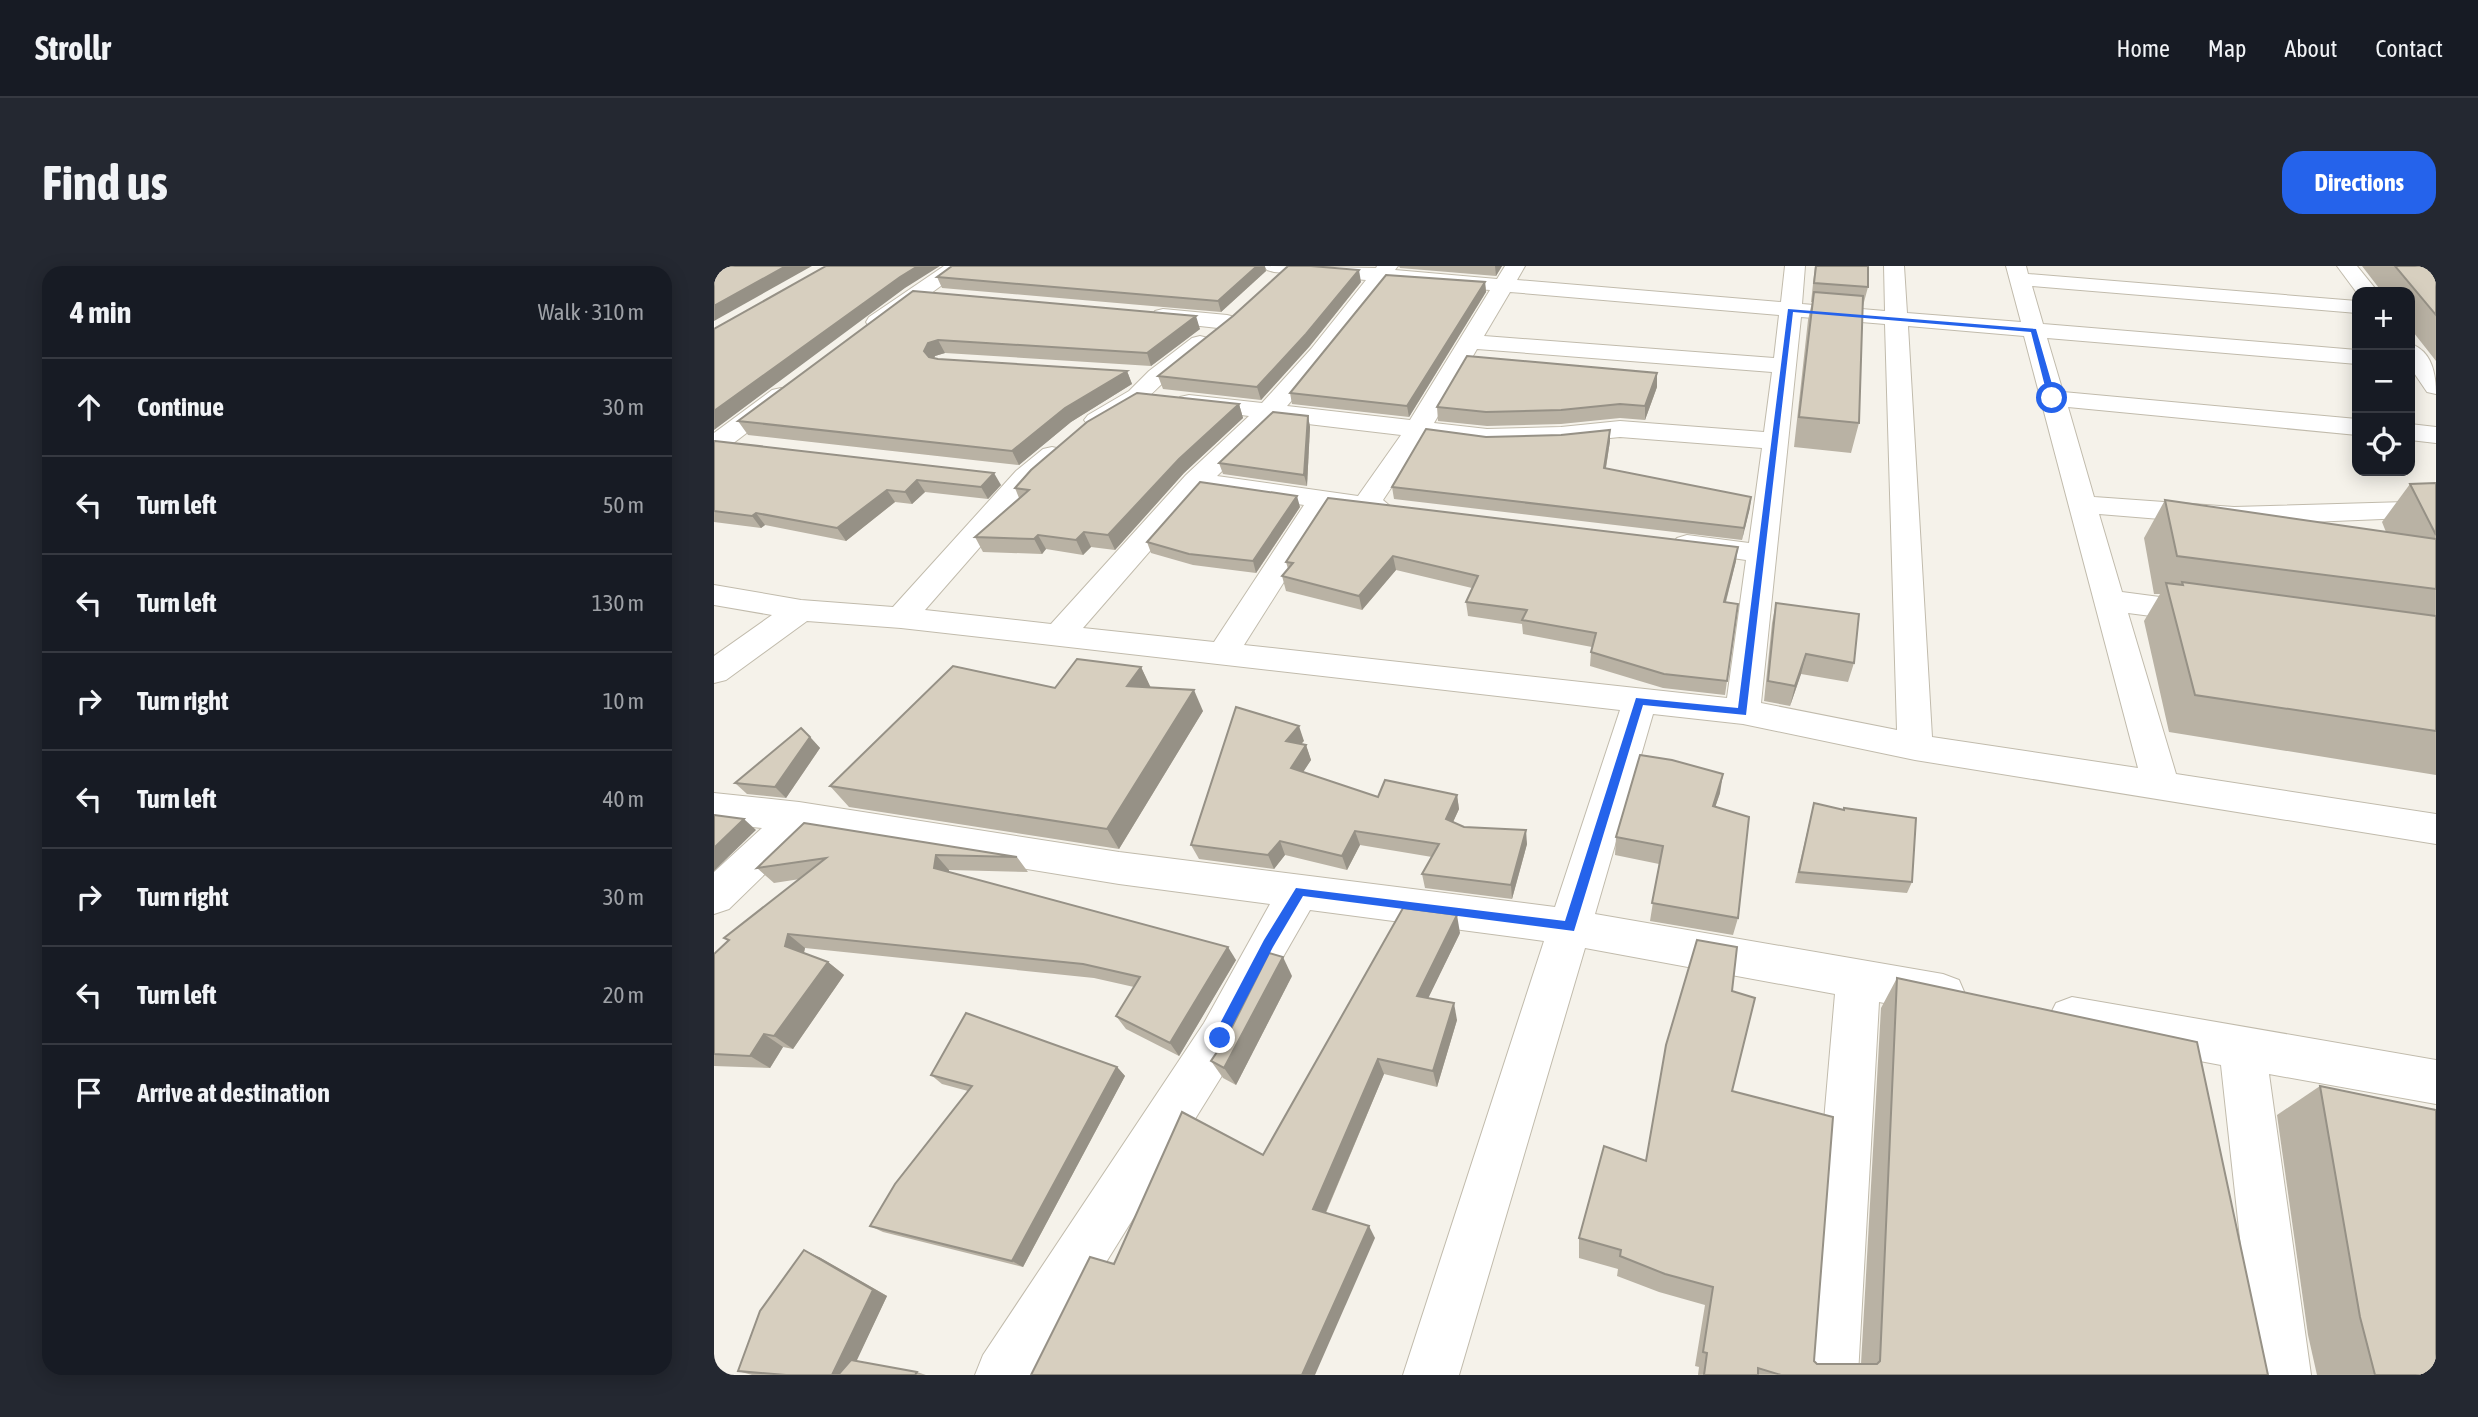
<!DOCTYPE html>
<html lang="en">
<head>
<meta charset="utf-8">
<style>
  body { margin:0; font-family:"Asap Condensed",sans-serif; background:#242831; color:#f1f3f6 }
  .controls { position:absolute; right:21px; top:21px; display:grid; overflow:hidden; border-radius:14px; box-shadow:0 4px 18px #0003 }
  .controls button { width:63px; height:63px; display:grid; place-items:center; padding:0; border:0; border-bottom:2px solid #363941; background:#171b24; color:#f1f3f6; font:35px sans-serif }
  .stop { position:absolute; width:21px; height:21px; margin:-16px; border:5px solid #2563eb; border-radius:50%; background:#fff }
  .stop.end { background:#2563eb; border-color:#fff; box-shadow:0 2px 7px #0008 }
  .list { margin:0; padding:0; list-style:none }
  h2 { display:flex; justify-content:space-between; align-items:center; height:91px; margin:0; padding:0 28px; font-size:30px }
  h2 small { font-size:23px; font-weight:400; color:#9ea1a6 }
  .list li { display:grid; grid-template-columns:46px 1fr auto; gap:21px; align-items:center; box-sizing:border-box; height:98px; padding:0 28px; border-top:2px solid #363941 }
  .list b { display:block; font-size:26px; white-space:nowrap }
  .list em { font-size:23px; font-style:normal; color:#9ea1a6 }
  .icon { flex:none; width:38px; height:38px; fill:none; stroke:currentColor; stroke-width:2; stroke-linecap:round; stroke-linejoin:round }
  .map { position:relative; flex:none; width:1722px; height:1109px; overflow:hidden; border-radius:21px }
  header { display:flex; align-items:center; gap:42px; box-sizing:border-box; height:98px; padding:0 35px; background:#171b24; border-bottom:2px solid #363941 }
  header strong { font-size:33px }
  nav { display:flex; gap:38px; margin-inline-start:auto; font-size:24px }
  .intro { display:flex; align-items:center; justify-content:space-between; box-sizing:border-box; height:168px; padding:0 42px }
  h1 { margin:0; font-size:49px }
  .button { padding:18px 32px; border-radius:21px; background:#2563eb; color:#fff; font-size:24px; font-weight:700 }
  main { display:flex; gap:42px; padding:0 42px }
  aside { flex:1; background:#171b24; border-radius:21px; box-shadow:0 4px 18px #0003 }
  .map>svg:first-child { display:block }
</style>
</head>
<body>
<header>
<strong>Strollr</strong>
<nav><a>Home</a><a>Map</a><a>About</a><a>Contact</a></nav>
</header>
<div class="intro"><h1>Find us</h1><a class="button">Directions</a></div>
<main>
<aside>
<h2>4 min<small>Walk · 310 m</small></h2>
<ul class="list">
<li><svg class="icon" aria-label="ahead" viewBox="0 0 24 24"><path d="M12 20V5M6 11l6-6 6 6"/></svg><div><b>Continue</b></div><em>30 m</em></li>
<li><svg class="icon" aria-label="left" viewBox="0 0 24 24"><path d="M17 20v-9H6M10 6l-5 5 5 5"/></svg><div><b>Turn left</b></div><em>50 m</em></li>
<li><svg class="icon" aria-label="left" viewBox="0 0 24 24"><path d="M17 20v-9H6M10 6l-5 5 5 5"/></svg><div><b>Turn left</b></div><em>130 m</em></li>
<li><svg class="icon" aria-label="right" viewBox="0 0 24 24"><path d="M7 20v-9h11M14 6l5 5-5 5"/></svg><div><b>Turn right</b></div><em>10 m</em></li>
<li><svg class="icon" aria-label="left" viewBox="0 0 24 24"><path d="M17 20v-9H6M10 6l-5 5 5 5"/></svg><div><b>Turn left</b></div><em>40 m</em></li>
<li><svg class="icon" aria-label="right" viewBox="0 0 24 24"><path d="M7 20v-9h11M14 6l5 5-5 5"/></svg><div><b>Turn right</b></div><em>30 m</em></li>
<li><svg class="icon" aria-label="left" viewBox="0 0 24 24"><path d="M17 20v-9H6M10 6l-5 5 5 5"/></svg><div><b>Turn left</b></div><em>20 m</em></li>
<li><svg class="icon" aria-label="arrive" viewBox="0 0 24 24"><path d="M6 21V4h12l-3 4 3 4H6"/></svg><div><b>Arrive at destination</b></div></li>
</ul>
</aside>
<div class="map">
<svg width="1722" height="1109" viewBox="0 0 1722 1109">
  <rect width="100%" height="100%" fill="#f5f2ea"/>
  <g fill="none" stroke-linecap="round" stroke-linejoin="round">
    <defs>
      <g id="minor">
        <path d="M230,0H254L171,61H155L152,56L155,51Z"/>
        <path d="M550,0L662,2L663,0H684L681,4L783,13L791,0H811L803,14L1067,36L1071,0H1091L1088,38L1171,45L1170,0H1190L1193,47L1307,56L1292,0H1312L1314,8L1643,35V47L1318,20L1329,58L1643,84V98L1333,72L1349,126L1643,153V169L1354,141L1380,231L1520,241L1692,236L1722,239V255L1692,252L1520,259L1385,248L1408,326L1491,337L1502,340L1507,347L1502,354L1491,357L1414,347L1462,508L1722,548V578L1201,494L1029,458L939,448L881,648L1229,708L1245,714L1251,728L1245,742L1229,748L1165,736L1144,1109H1088L1121,728L871,682L745,1109H689L830,675L596,644L569,691L522,787L322,1109H261L269,1089L490,757L556,638L405,618L93,567L15,643L0,648V606L48,562L0,557V527L85,536L405,586L841,641L906,444L187,362L93,355L12,414L0,417V390L58,349L0,339V319L87,334L179,341L302,205L329,183L338,181L347,183L351,189L322,217L211,344L337,358L472,209L535,150L466,141L463,136L466,131L475,129L548,137L597,83L652,14L560,6L553,4ZM672,16L776,24L696,154L573,140L613,93ZM796,26L1065,49L1060,92L770,70ZM1087,51L1171,58L1183,464L1047,437ZM1194,60L1310,70L1424,502L1218,471ZM763,83L1058,106L1050,166L906,155L847,161L773,163L720,157ZM560,154L687,169L644,230L503,210ZM711,171L773,179L847,177L906,171L1048,182L1035,277L973,269L963,272L958,278L963,284L1032,294L1013,432L530,379L616,243L663,249L673,247L677,241L669,234ZM489,224L590,239L500,376L369,362Z"/>
        <path d="M1623,0H1643L1664,26L1643,27Z"/>
        <path d="M449,43L513,49L521,51L524,56L521,61L513,63L441,55L438,50L441,45Z"/>
        <path d="M486,70L494,72L497,77L494,82C480,93 464,103 451,115C433,132 401,166 374,159L370,154L374,149L415,125L435,105L478,72Z"/>
        <path d="M1696,78C1718,84 1722,109 1722,128L1713,126L1696,101Z"/>
        <path d="M67,122L76,124L79,129L76,134L9,185L0,187V167L58,124Z"/>
        <path d="M1696,158L1722,161V177L1696,174Z"/>
        <path d="M1358,731L1722,794V838L1555,808L1597,1109H1541L1507,799L1358,771L1342,765L1335,751L1342,737Z"/>
      </g>
    </defs>
    <use href="#minor" stroke="#c1bbac" stroke-width="2"/>
    <use href="#minor" fill="#fff" fill-rule="evenodd"/>
  </g>
  <g fill="#b9b2a4">
    <path d="M685,0H788L782,10L686,2Z"/>
    <path d="M1101,0H1154V21L1149,40L1145,157L1137,187L1080,181L1094,54L1098,36H1097Z"/>
    <path d="M1648,0H1722V95L1696,62V26H1668Z"/>
    <path d="M552,5L507,46L228,22L223,11Z"/>
    <path d="M647,16L595,81L547,134L449,123L444,110Z"/>
    <path d="M771,16L772,26L695,151L578,138L576,127Z"/>
    <path d="M199,25L486,63L437,100L231,87L221,90L220,92L224,93L413,105L418,118L357,156L305,199L34,169L24,155Z"/>
    <path d="M943,121L931,154L906,152L847,158L773,160L724,155L723,141Z"/>
    <path d="M525,138L529,152L470,207L401,284L377,281L369,289L332,283L328,288L269,286L261,271L305,232L301,222Z"/>
    <path d="M594,150L596,161L593,220L509,208L505,197Z"/>
    <path d="M772,171L896,175L892,202L1037,231L1028,274L680,233L678,221Z"/>
    <path d="M0,175L287,219L274,233L211,226L198,238L181,236L132,275L51,259L47,262L0,256Z"/>
    <path d="M1722,217V509L1455,466L1430,355L1446,328H1440L1430,272L1451,234L1672,266L1668,256L1696,218Z"/>
    <path d="M614,232L1022,295L1012,336L1013,415L1011,429L949,422L876,400L877,386L878,381L809,368L808,358L754,350L752,336L758,322L682,304L648,344L572,325L568,310L574,303L572,296Z"/>
    <path d="M586,241L542,307L479,299L437,287L433,276Z"/>
    <path d="M1062,337L1140,397L1134,416L1087,408L1076,440L1050,435L1058,357Z"/>
    <path d="M427,401L436,421L489,445L405,583L135,541L116,520L341,422Z"/>
    <path d="M96,471L106,482L72,532L33,528L21,517Z"/>
    <path d="M590,475L587,478L592,479L597,494L589,506L664,531L743,529L745,543L739,556L750,561L813,578L798,633L711,622L708,608L718,591L646,579L633,604L571,589L560,603L485,593L477,579Z"/>
    <path d="M1006,527L1001,541L1024,652L1019,669L936,655L945,598L901,589L902,571Z"/>
    <path d="M1100,537L1198,616L1193,627L1081,617Z"/>
    <path d="M90,557L303,591L314,606L235,604V606L522,694L465,790L412,763L402,750L420,721L380,712L91,682L90,687L114,696L130,709L79,783L69,781L56,802L0,800V688L14,675L10,672L86,613L60,617L43,602Z"/>
    <path d="M746,667L714,732L743,754L723,821L670,808L612,947L661,972L400,998L549,889Z"/>
    <path d="M578,710L522,819L509,812L497,795Z"/>
    <path d="M1183,712L1554,1109H984L985,1101L981,1100L991,1039L945,1026L903,1010L904,1003L865,992V972L932,895L1018,725V825L1100,1095L1103,1098H1147L1167,742Z"/>
    <path d="M403,801L411,810L309,1001L169,966L156,960L254,825L228,818L217,809Z"/>
    <path d="M1606,820L1722,1109H1603L1594,1069L1563,849Z"/>
    <path d="M105,991L173,1030L142,1095L203,1106L212,1109H38L24,1105Z"/>
  </g>
  <g fill="#969186">
    <path d="M72,0H98L0,55V40Z"/>
    <path d="M204,0H226L191,22L0,164V145L186,11Z"/>
    <path d="M543,0H551L552,5L507,46L504,35Z"/>
    <path d="M781,0H788L782,10Z"/>
    <path d="M645,4L647,16L595,81L547,134L543,121Z"/>
    <path d="M771,16L772,26L695,151L693,140Z"/>
    <path d="M482,50L486,63L437,100L433,87Z"/>
    <path d="M224,74L231,87L221,90L217,99L210,85L214,77Z"/>
    <path d="M413,105L418,118L357,156L305,199L298,185L351,142Z"/>
    <path d="M943,107V121L931,154V140Z"/>
    <path d="M525,138L529,152L470,207L401,284L394,269L465,193Z"/>
    <path d="M594,150L596,161L593,220L590,209Z"/>
    <path d="M896,164V175L890,213V202Z"/>
    <path d="M280,207L287,219L274,233L267,221Z"/>
    <path d="M203,214L211,226L198,238L191,226Z"/>
    <path d="M173,224L181,236L132,275L123,262Z"/>
    <path d="M583,230L586,241L542,307L539,295Z"/>
    <path d="M1037,231L1036,242L1028,274L1030,262Z"/>
    <path d="M42,247L51,259L47,262L38,250Z"/>
    <path d="M370,266L377,281L369,289L362,274Z"/>
    <path d="M324,269L332,283L328,288L320,273Z"/>
    <path d="M1024,281L1022,295L1008,350L1010,336Z"/>
    <path d="M679,290L682,304L648,344L645,330Z"/>
    <path d="M1092,388L1087,408L1076,440L1081,420Z"/>
    <path d="M427,401L437,422L413,420Z"/>
    <path d="M480,424L489,445L405,583L393,563Z"/>
    <path d="M585,460L590,475L577,489L572,475Z"/>
    <path d="M96,471L106,482L72,532L61,521Z"/>
    <path d="M592,479L597,494L582,517L577,502Z"/>
    <path d="M1009,508L1006,527L995,559L999,540Z"/>
    <path d="M743,529L745,543L734,567L732,553Z"/>
    <path d="M30,553L42,564L0,605V582Z"/>
    <path d="M812,564L813,578L798,633L797,619Z"/>
    <path d="M641,565L646,579L633,604L628,590Z"/>
    <path d="M566,575L571,589L560,603L554,589Z"/>
    <path d="M222,589L235,604L233,616L220,602Z"/>
    <path d="M743,649L746,667L707,747L703,730Z"/>
    <path d="M74,668L91,682L88,694L71,680Z"/>
    <path d="M514,681L522,694L465,790L456,777Z"/>
    <path d="M569,691L578,710L522,819L510,802Z"/>
    <path d="M114,696L130,709L79,783L60,770Z"/>
    <path d="M740,737L743,754L723,821L719,805Z"/>
    <path d="M50,768L69,781L56,802L36,790Z"/>
    <path d="M664,793L670,808L608,955L599,943Z"/>
    <path d="M403,801L411,810L309,1001L298,995Z"/>
    <path d="M655,960L661,972L601,1109H588Z"/>
    <path d="M90,984L105,991L173,1030L136,1109H118Z"/>
  </g>
  <g fill="#d7cfbf" stroke="#969186" stroke-width="2">
    <path d="M0,0H72L0,40Z"/>
    <path d="M112,0H204L186,11L0,145V63Z"/>
    <path d="M238,0H543L504,35L223,11Z"/>
    <path d="M574,0H597L645,4L592,68L543,121L444,110L519,50Z"/>
    <path d="M1102,0H1154V21L1100,17Z"/>
    <path d="M1681,0H1722V49Z"/>
    <path d="M672,9L771,16L693,140L576,127Z"/>
    <path d="M199,25L482,50L433,87L224,74L214,77L210,85L215,91L224,93L413,105L351,142L298,185L24,155Z"/>
    <path d="M1100,26L1149,30L1145,157L1085,151Z"/>
    <path d="M753,90L943,107L931,140L906,138L847,144L772,146L723,141Z"/>
    <path d="M423,127L525,138L465,193L394,269L370,266L362,274L324,269L320,273L261,271L315,224L301,222L317,204L373,156Z"/>
    <path d="M559,146L594,150L590,209L505,197Z"/>
    <path d="M712,163L772,171L847,169L896,164L890,202L1037,231L1030,262L678,221Z"/>
    <path d="M0,175H1L280,207L267,221L203,214L191,226L173,224L123,262L42,247L38,250L0,245Z"/>
    <path d="M486,216L583,230L539,295L475,288L433,276Z"/>
    <path d="M1722,217V269L1696,218Z"/>
    <path d="M614,232L1024,281L1010,336L1024,338L1013,415L950,408L877,386L882,367L808,354L813,344L752,336L764,310L679,290L645,330L568,310L579,297L572,296Z"/>
    <path d="M1451,234L1722,273V323L1463,290Z"/>
    <path d="M1468,316L1722,350V465L1481,429L1452,317L1469,319Z"/>
    <path d="M1062,337L1145,348L1140,397L1092,388L1081,420L1054,415Z"/>
    <path d="M363,393L427,401L413,420L480,424L393,563L116,520L239,400L341,422Z"/>
    <path d="M522,441L585,460L572,475L592,479L577,502L664,531L671,514L743,529L732,553L750,561L812,564L797,619L708,608L725,578L641,565L628,590L566,575L554,589L477,579Z"/>
    <path d="M87,462L96,471L61,521L21,517Z"/>
    <path d="M926,489L958,494L1009,508L999,540L1035,551L1024,652L938,637L949,580L902,571Z"/>
    <path d="M1100,537L1130,544V542L1202,552L1198,616L1085,606Z"/>
    <path d="M0,549L30,553L0,582Z"/>
    <path d="M90,557L303,591L222,589L220,602L514,681L456,777L402,750L426,711L369,698L74,668L71,680L114,696L60,770L50,768L36,790L0,788V688L15,674L10,672L112,592L43,602Z"/>
    <path d="M689,642L743,649L703,730L740,737L719,805L664,793L599,943L655,960L588,1109H317L376,991L400,998L468,846L549,889Z"/>
    <path d="M983,674L1023,681L1018,725L1041,732L1018,825L1119,851L1100,1095L1103,1098H1163L1166,1095L1183,712L1483,776L1554,1109H1067L1044,1102V1109H990L993,1087L989,1086L999,1021L951,1008L906,990L907,984L865,972L890,880L932,895L952,779Z"/>
    <path d="M555,687L569,691L510,802L497,795L513,771Z"/>
    <path d="M252,747L403,801L298,995L156,960L181,918L258,820L217,809Z"/>
    <path d="M1606,820L1722,844V1109H1661L1646,1051Z"/>
    <path d="M90,984L159,1024L118,1109H72L24,1105L46,1045Z"/>
    <path d="M137,1094L203,1106L201,1109H124Z"/>
  </g>
  <path fill="#2563eb" d="M1074,43L1322,63L1342,132L1338,134L1334,132L1317,66L1079,46L1032,449L929,439L860,665L589,630L559,681L510,776H501V767L550,674L582,622L851,655L922,432L1024,442Z"/>
</svg>
<div class="controls">
<button>+</button>
<button>−</button>
<button><svg class="icon" aria-label="locate" viewBox="0 0 24 24"><circle cx="12" cy="12" r="6"/><path d="M12 2v4M12 18v4M2 12h4M18 12h4"/></svg></button>
</div>
<div class="stop" style="left:1338px;top:132px"></div>
<div class="stop end" style="left:506px;top:772px"></div>
</div>
</main>
</body>
</html>
